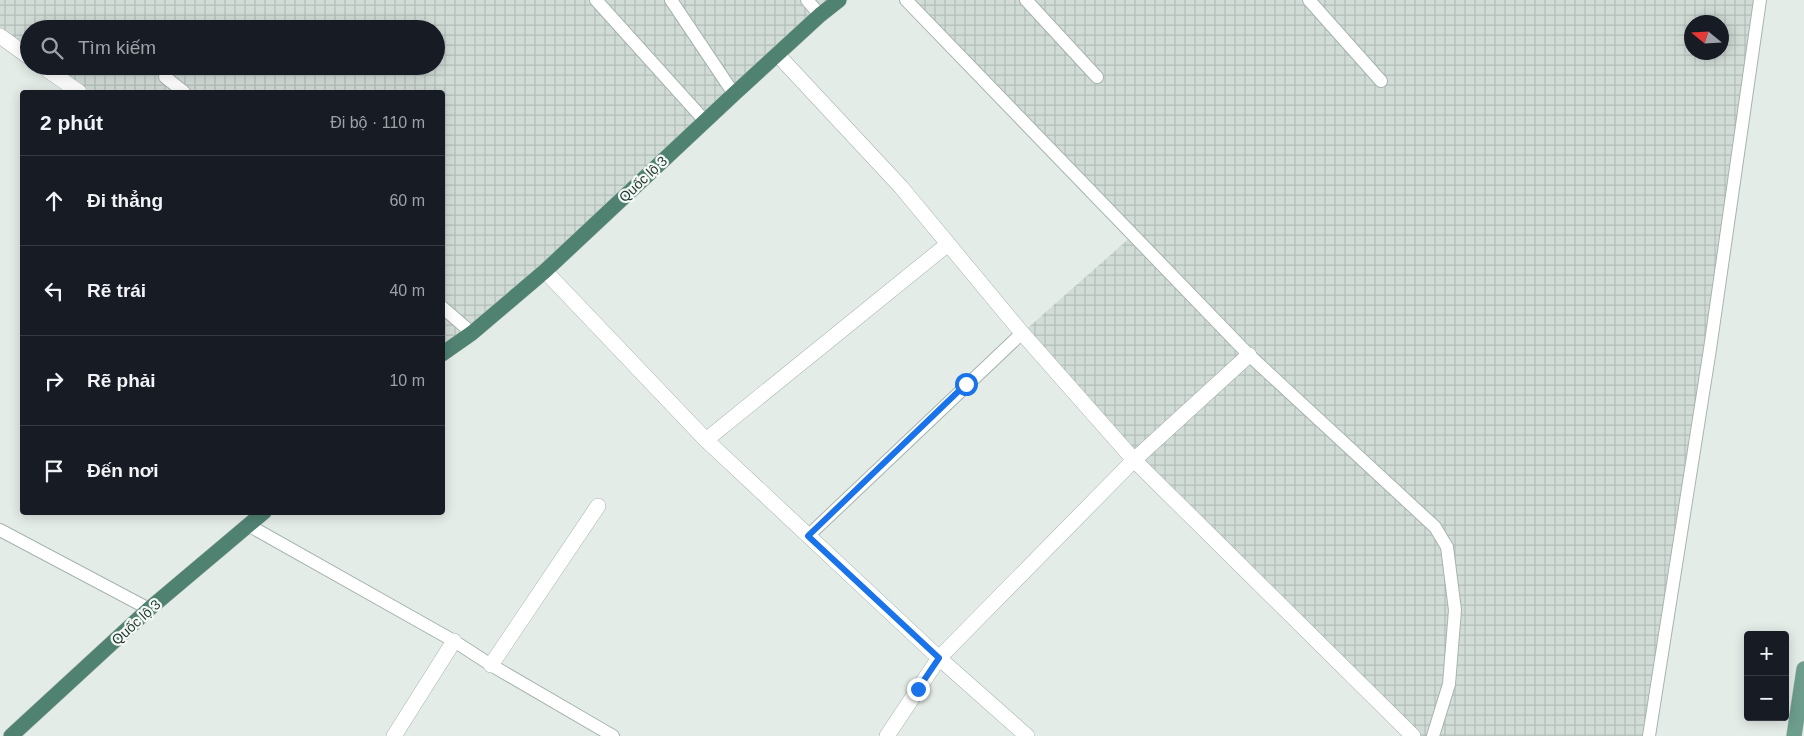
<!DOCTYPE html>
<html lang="vi">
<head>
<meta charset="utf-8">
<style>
  body { margin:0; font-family:Helvetica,sans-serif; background:#20242c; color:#f1f3f6 }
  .controls { position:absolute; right:15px; bottom:15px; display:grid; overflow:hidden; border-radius:5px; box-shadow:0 2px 12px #0003 }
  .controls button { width:45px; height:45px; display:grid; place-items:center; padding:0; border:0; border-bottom:1px solid #363941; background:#171b24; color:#f1f3f6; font:25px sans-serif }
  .compass { position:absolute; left:1684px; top:15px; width:45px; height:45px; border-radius:50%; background:#171b24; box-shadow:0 2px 12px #0003; rotate:288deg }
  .stop { position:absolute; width:15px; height:15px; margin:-11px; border:4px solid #1a73e8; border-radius:50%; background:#fff }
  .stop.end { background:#1a73e8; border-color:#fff; box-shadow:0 1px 5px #0008 }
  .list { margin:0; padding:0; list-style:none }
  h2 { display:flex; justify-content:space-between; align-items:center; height:65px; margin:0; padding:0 20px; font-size:21px }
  h2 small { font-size:16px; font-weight:400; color:#9ea1a6 }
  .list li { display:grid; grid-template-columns:32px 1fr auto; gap:15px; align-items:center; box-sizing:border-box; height:90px; padding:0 20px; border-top:1px solid #363941 }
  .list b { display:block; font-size:19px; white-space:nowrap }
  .list em { font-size:16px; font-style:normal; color:#9ea1a6 }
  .icon { flex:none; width:28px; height:28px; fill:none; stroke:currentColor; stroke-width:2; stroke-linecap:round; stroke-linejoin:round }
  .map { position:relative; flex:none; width:1804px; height:736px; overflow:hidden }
  .search { position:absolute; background:#171b24; box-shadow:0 2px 12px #0003; left:20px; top:20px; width:425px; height:55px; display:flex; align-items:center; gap:12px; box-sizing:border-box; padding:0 18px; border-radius:28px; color:#9ea1a6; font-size:19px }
  .panel { position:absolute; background:#171b24; box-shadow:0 2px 12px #0003; left:20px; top:90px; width:425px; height:425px; border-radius:5px }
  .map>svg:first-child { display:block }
</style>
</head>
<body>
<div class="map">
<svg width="1804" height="736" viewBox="0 0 1804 736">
  <defs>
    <pattern id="industrial-grid" width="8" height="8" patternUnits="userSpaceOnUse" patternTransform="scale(1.25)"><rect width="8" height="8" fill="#d2dcd7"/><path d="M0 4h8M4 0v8" fill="none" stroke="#b4beb9"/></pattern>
  </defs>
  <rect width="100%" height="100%" fill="#e4ece8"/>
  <g fill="url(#industrial-grid)" fill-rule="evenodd">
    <path d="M0,0H848L545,271L443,352L442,92H72L37,66H436V29H29V60L0,38Z"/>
    <path d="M906,0H1755L1649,736H1413L1134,460L1022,333L1133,235ZM1692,22H1722V52H1692Z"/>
  </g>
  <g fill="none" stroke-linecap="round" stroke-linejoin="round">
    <defs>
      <g id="service">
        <path d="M596,0L705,121"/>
        <path d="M671,0L734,94"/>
        <path d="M807,0L820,15"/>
        <path d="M906,0L1249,355L1435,527L1447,547L1455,610L1449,684L1433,736"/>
        <path d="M1026,0L1097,77"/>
        <path d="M1309,0L1381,81"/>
        <path d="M165,77L184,92"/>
        <path d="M442,307L472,333"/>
        <path d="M248,525L454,641L491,665L613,736"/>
        <path d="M0,530L149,609"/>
        <path d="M808,536L1022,333"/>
        <path d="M1649,736L1710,349L1760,0"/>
      </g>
      <g id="minor">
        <path d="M0,36L29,57"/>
        <path d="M777,54L901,187L1022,333L1134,460L1413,736"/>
        <path d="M42,66L79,92"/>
        <path d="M545,271L706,440L939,658L1027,736"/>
        <path d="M706,440L948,244"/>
        <path d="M491,665L598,506"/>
        <path d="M394,736L454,641"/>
        <path d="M887,736L939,658L1134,460L1249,355"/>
      </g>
      <path id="primary" d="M1794,736L1804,669"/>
      <g id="trunk">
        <path d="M442,354L472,333L545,271L734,94L820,15L839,0"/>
        <path d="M11,736L149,609L264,512"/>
      </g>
    </defs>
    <use href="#service" stroke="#a7b4ae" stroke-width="14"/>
    <use href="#minor" stroke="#a7b4ae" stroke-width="16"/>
    <use href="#primary" stroke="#c2c8c6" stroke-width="16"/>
    <use href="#trunk" stroke="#c2c8c6" stroke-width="16"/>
    <use href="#service" stroke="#fff" stroke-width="12"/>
    <use href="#minor" stroke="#fff" stroke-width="15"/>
    <use href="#primary" stroke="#6d9d8d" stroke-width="15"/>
    <use href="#trunk" stroke="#508272" stroke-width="15"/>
  </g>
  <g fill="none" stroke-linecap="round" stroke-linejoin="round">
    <path stroke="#1a73e8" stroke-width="6" d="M918,689L939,658L808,536L966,384"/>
  </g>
  <g text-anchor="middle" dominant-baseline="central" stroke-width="4.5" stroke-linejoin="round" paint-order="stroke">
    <g font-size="14" fill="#253c34" stroke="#f4f9f6">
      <text transform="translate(643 179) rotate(-43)">Quốc lộ 3</text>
      <text transform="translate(136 622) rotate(-42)">Quốc lộ 3</text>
    </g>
  </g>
</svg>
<div class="controls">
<button>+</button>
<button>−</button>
</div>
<svg class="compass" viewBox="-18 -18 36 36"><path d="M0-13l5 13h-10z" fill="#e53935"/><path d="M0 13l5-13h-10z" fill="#9ea1a6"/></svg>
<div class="stop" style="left:966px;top:384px"></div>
<div class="stop end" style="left:918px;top:689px"></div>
<div class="search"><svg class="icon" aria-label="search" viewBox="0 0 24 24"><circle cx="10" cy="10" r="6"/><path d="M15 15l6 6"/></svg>Tìm kiếm</div>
<section class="panel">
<h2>2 phút<small>Đi bộ · 110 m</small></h2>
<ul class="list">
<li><svg class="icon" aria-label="ahead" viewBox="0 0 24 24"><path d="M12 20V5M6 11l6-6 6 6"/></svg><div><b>Đi thẳng</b></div><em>60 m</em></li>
<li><svg class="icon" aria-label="left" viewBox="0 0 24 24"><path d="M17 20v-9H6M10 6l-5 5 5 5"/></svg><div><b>Rẽ trái</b></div><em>40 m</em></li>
<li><svg class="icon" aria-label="right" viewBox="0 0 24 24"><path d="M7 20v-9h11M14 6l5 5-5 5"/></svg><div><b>Rẽ phải</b></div><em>10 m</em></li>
<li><svg class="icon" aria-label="arrive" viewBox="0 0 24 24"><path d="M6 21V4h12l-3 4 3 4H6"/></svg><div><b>Đến nơi</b></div></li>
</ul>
</section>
</div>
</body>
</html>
